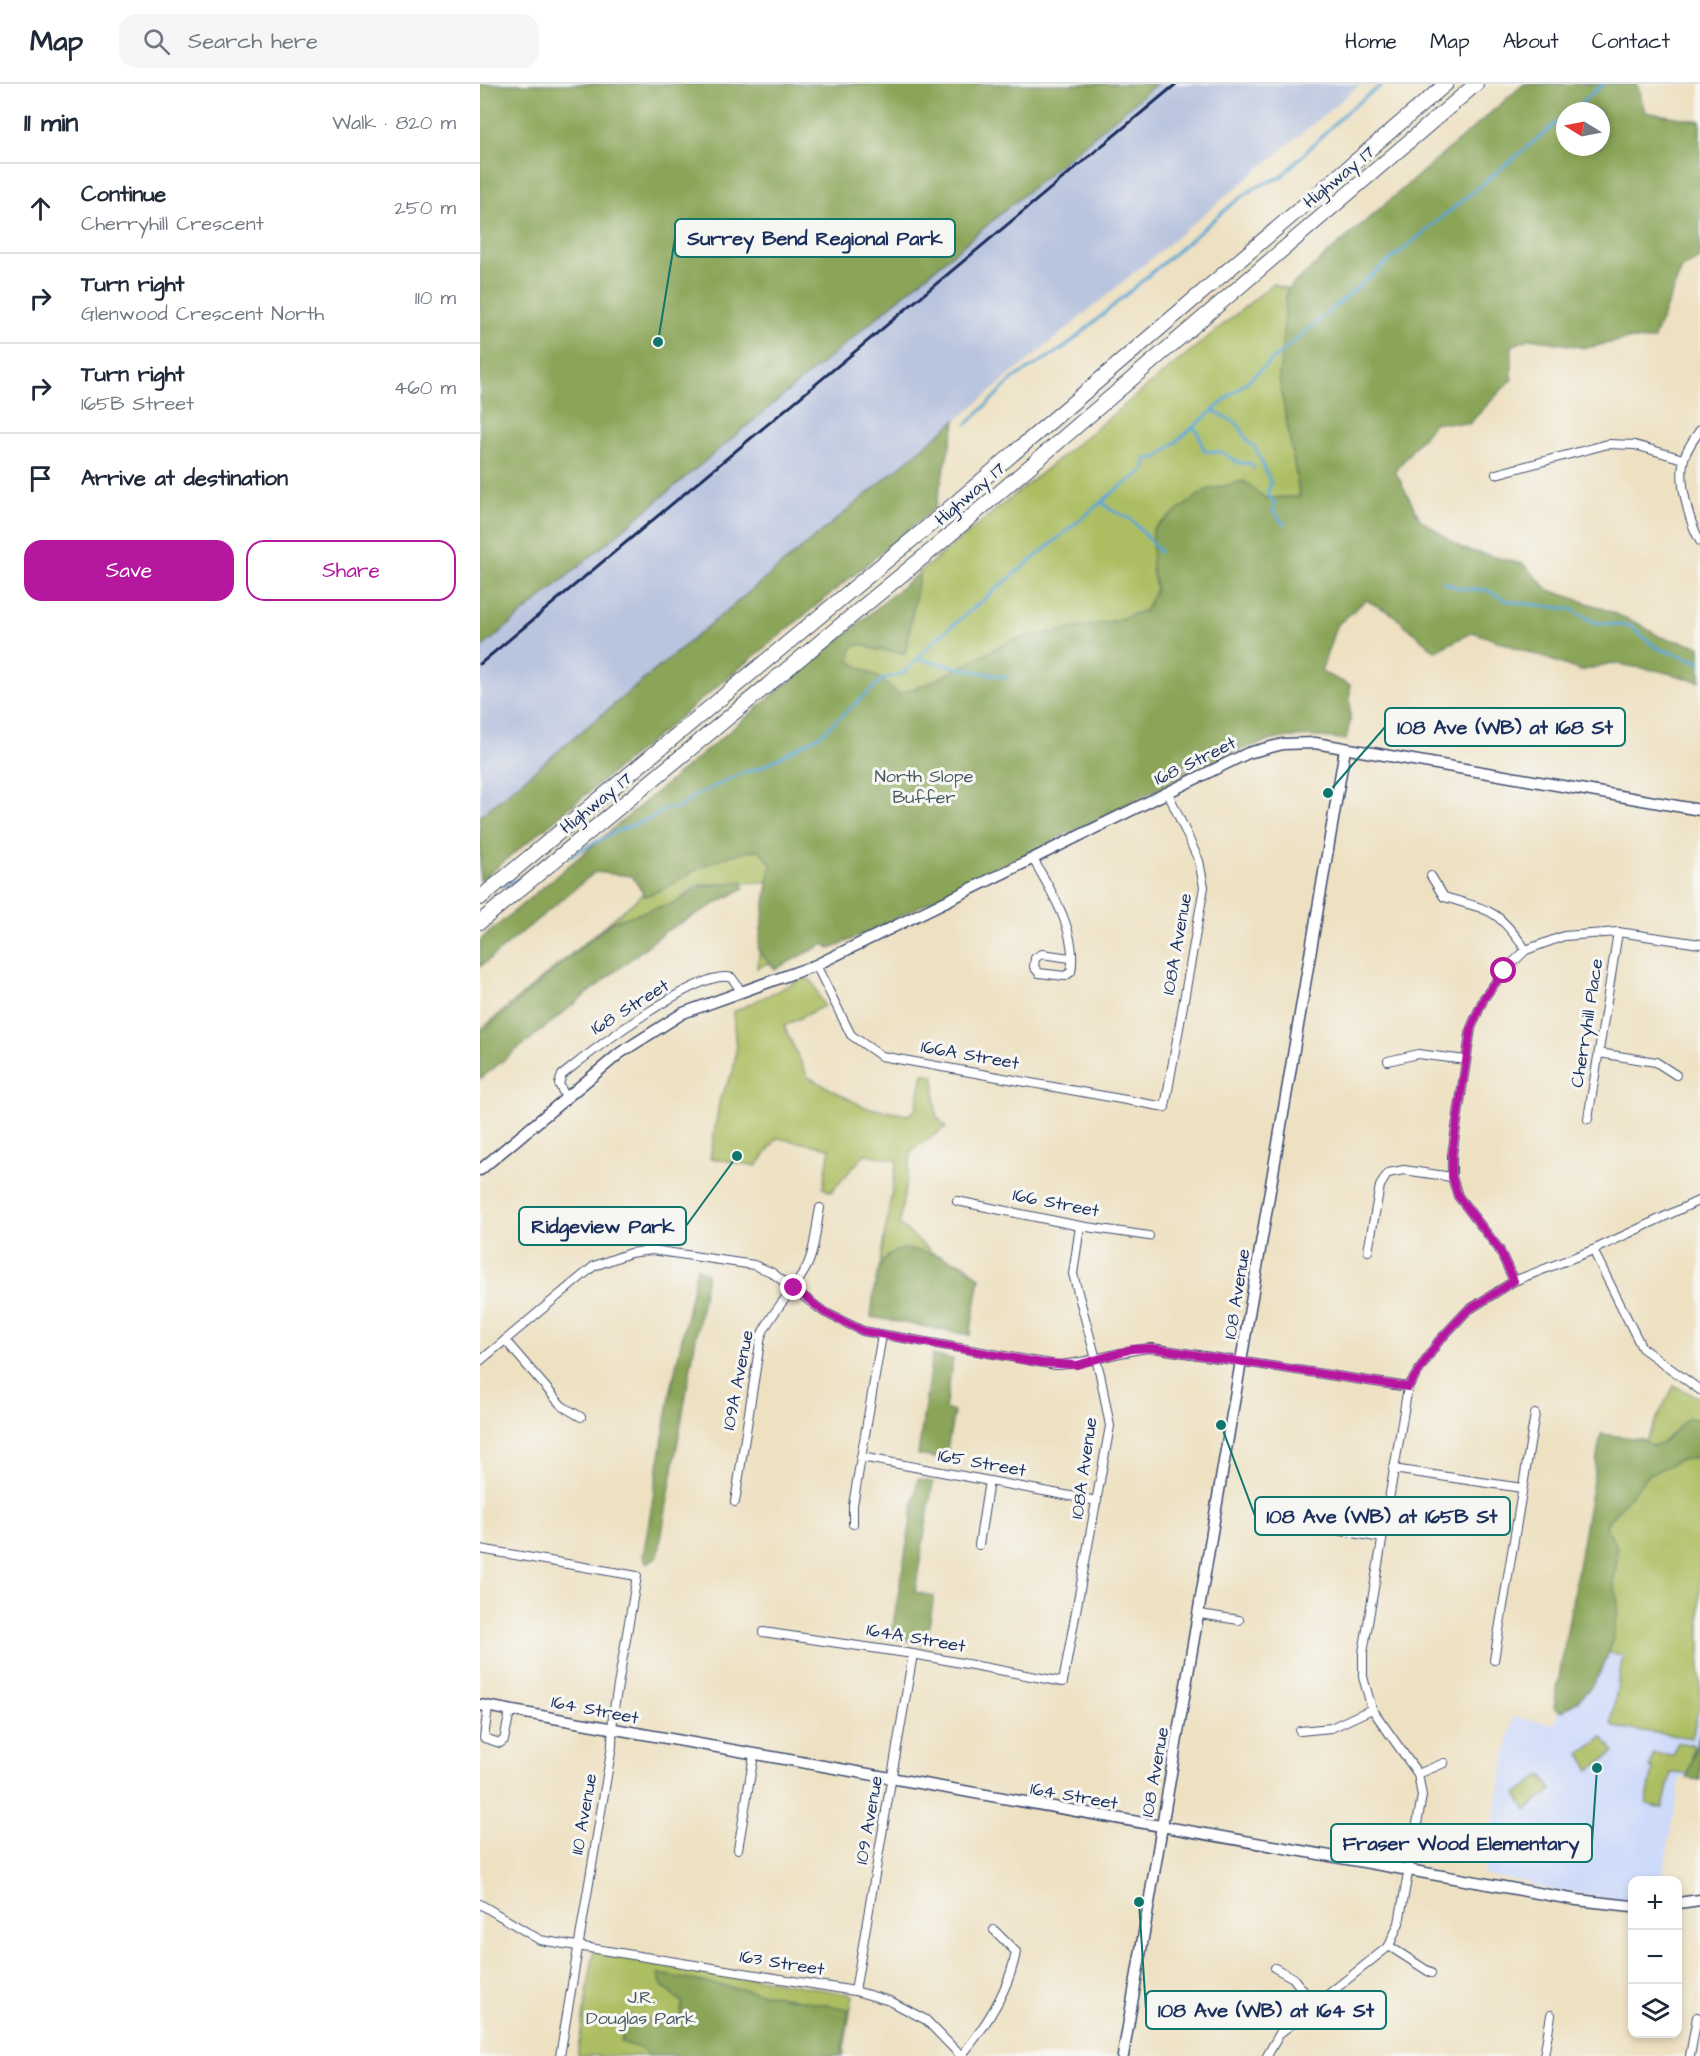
<!DOCTYPE html>
<html lang="en">
<head>
<meta charset="utf-8">
<style>
  body { margin:0; font-family:"Architects Daughter",sans-serif; background:#f6f6f7; color:#1f2937 }
  .controls { position:absolute; right:18px; bottom:18px; display:grid; overflow:hidden; border-radius:12px; box-shadow:0 3px 9px #0003 }
  .controls button { width:54px; height:54px; display:grid; place-items:center; padding:0; border:0; border-bottom:2px solid #e0e1e3; background:#fff; color:#1f2937; font:30px sans-serif }
  .compass { position:absolute; left:1076px; top:18px; width:54px; height:54px; border-radius:50%; background:#fff; box-shadow:0 3px 9px #0003; rotate:280deg }
  .stop { position:absolute; width:18px; height:18px; margin:-14px; border:4px solid #b5179e; border-radius:50%; background:#fff }
  .stop.end { background:#b5179e; border-color:#fff; box-shadow:0 2px 6px #0008 }
  .list { margin:0; padding:0; list-style:none }
  h2 { display:flex; justify-content:space-between; align-items:center; height:78px; margin:0; padding:0 24px; font-size:26px }
  h2 small { font-size:20px; font-weight:400; color:#747a83 }
  .list li { display:grid; grid-template-columns:39px 1fr auto; gap:18px; align-items:center; box-sizing:border-box; height:90px; padding:0 24px; border-top:2px solid #e0e1e3 }
  .list b { display:block; font-size:22px; white-space:nowrap }
  .list p { margin:0; font-size:20px; white-space:nowrap; color:#747a83 }
  .list em { font-size:20px; font-style:normal; color:#747a83 }
  .actions { display:flex; gap:12px; padding:18px 24px }
  .actions a { flex:1; padding:14px 0; border:2px solid #b5179e; border-radius:18px; text-align:center; font-size:21px; color:#b5179e }
  .actions .main { background:#b5179e; color:#fff }
  .icon { flex:none; width:33px; height:33px; fill:none; stroke:currentColor; stroke-width:2; stroke-linecap:round; stroke-linejoin:round }
  .map { position:relative; flex:none; width:1220px; height:1972px; overflow:hidden }
  header { display:flex; align-items:center; gap:36px; box-sizing:border-box; height:84px; padding:0 30px; background:#fff; border-bottom:2px solid #e0e1e3 }
  header strong { font-size:28px }
  nav { display:flex; gap:33px; margin-inline-start:auto; font-size:21px }
  .search { width:420px; height:54px; background:#f6f6f7; display:flex; align-items:center; gap:15px; box-sizing:border-box; padding:0 21px; border-radius:18px; color:#747a83; font-size:22px }
  main { display:flex }
  aside { flex:1; background:#fff }
  .map>svg:first-child { display:block }
</style>
</head>
<body>
<header>
<strong>Map</strong>
<div class="search"><svg class="icon" aria-label="search" viewBox="0 0 24 24"><circle cx="10" cy="10" r="6"/><path d="M15 15l6 6"/></svg>Search here</div>
<nav><a>Home</a><a>Map</a><a>About</a><a>Contact</a></nav>
</header>
<main>
<aside>
<h2>11 min<small>Walk · 820 m</small></h2>
<ul class="list">
<li><svg class="icon" aria-label="ahead" viewBox="0 0 24 24"><path d="M12 20V5M6 11l6-6 6 6"/></svg><div><b>Continue</b><p>Cherryhill Crescent</p></div><em>250 m</em></li>
<li><svg class="icon" aria-label="right" viewBox="0 0 24 24"><path d="M7 20v-9h11M14 6l5 5-5 5"/></svg><div><b>Turn right</b><p>Glenwood Crescent North</p></div><em>110 m</em></li>
<li><svg class="icon" aria-label="right" viewBox="0 0 24 24"><path d="M7 20v-9h11M14 6l5 5-5 5"/></svg><div><b>Turn right</b><p>165B Street</p></div><em>460 m</em></li>
<li><svg class="icon" aria-label="arrive" viewBox="0 0 24 24"><path d="M6 21V4h12l-3 4 3 4H6"/></svg><div><b>Arrive at destination</b></div></li>
</ul>
<div class="actions"><a class="main">Save</a><a>Share</a></div>
</aside>
<div class="map">
<svg width="1220" height="1972" viewBox="0 0 1220 1972">
  <rect width="100%" height="100%" fill="#f6f6f2"/>
  <filter id="ink" filterUnits="userSpaceOnUse"><feTurbulence type="fractalNoise" baseFrequency=".0167" numOctaves="2"/><feDisplacementMap in="SourceGraphic" scale="12" xChannelSelector="R" yChannelSelector="G"/><feConvolveMatrix kernelMatrix="1 2 1 2 8 2 1 2 1" color-interpolation-filters="sRGB"/></filter>
  <filter id="wash" filterUnits="userSpaceOnUse"><feTurbulence type="fractalNoise" baseFrequency=".008" numOctaves="4" result="noise"/><feDisplacementMap in="SourceGraphic" scale="24" xChannelSelector="R" yChannelSelector="G"/><feGaussianBlur stdDeviation="1.35" result="paint"/><feColorMatrix in="noise" values="0 0 0 0 0 0 0 0 0 0 0 0 0 0 0 0 0 1.4 0 .05"/><feComposite in="paint" operator="in"/></filter>
  <g filter="url(#wash)">
    <rect width="100%" height="100%" fill="#eee1c2"/>
    <path fill="#cedafa" d="M1089,1562L1220,1583V1649L1207,1694L1201,1693L1182,1796H1152V1818L1057,1803L1048,1798L1003,1791L1033,1633L1075,1640Z"/>
    <path fill="#b9c4de" d="M676,0H881L0,732V565Z"/>
    <g fill="#adbe62" stroke="#647660" stroke-width="1.5">
      <path d="M793,200L807,205L799,294L820,413L785,414L764,398L672,485L676,505L666,526L443,602L754,658L404,830L277,884L291,798L217,801L0,982V946L410,604L368,578L372,563L383,560L425,569L440,488Z"/>
      <path d="M324,894L332,897L344,922L304,942L328,993L384,1023L428,1031L436,1025L443,989L454,991L456,1032L466,1043L432,1066L419,1140L454,1170L486,1181L500,1194L490,1251L391,1233L417,1076L385,1070L351,1108L343,1104L350,1064L297,1054L277,1082L230,1074L240,1014L253,988L256,966L253,928Z"/>
      <path d="M1194,1302L1220,1314V1618L1212,1654L1134,1643L1131,1639L1143,1571L1089,1562L1122,1356L1163,1361Z"/>
      <path d="M1220,1649V1696L1207,1694L1208,1690L1191,1689L1183,1724L1166,1720L1173,1685L1170,1684L1173,1669L1194,1671L1197,1658L1213,1661L1211,1675Z"/>
      <path d="M1123,1653L1134,1668L1110,1686L1100,1670Z"/>
      <path d="M1062,1691L1072,1706L1046,1726L1036,1710Z"/>
      <path d="M114,1865L373,1911L363,1972H97Z"/>
    </g>
    <g fill="#8aa558" stroke="#526a5b" stroke-width="1.5" fill-rule="evenodd">
      <path d="M0,0H676L0,565Z"/>
      <path d="M1044,0H1157L1165,28L1220,37V175L1202,184L1173,256L1148,255L1106,264L1050,254L1032,262V295L989,340L955,338L915,387L940,435L983,465L1043,480L1069,506L1119,523L1159,540L1180,553L1220,562V598L1180,587L1131,579L1101,587L993,548L955,567L911,529L886,516L856,542L841,588L870,601V637L866,656C809,646 777,657 726,681L718,676L703,678L702,687L710,684L717,686L392,846L350,865L344,860L295,885L278,866L291,780L279,766C254,769 229,777 207,791C192,800 182,807 165,812L152,792L115,788L0,883V856L440,488L425,569L392,565L383,560L372,563L369,577L399,594L419,610L454,597L532,556L638,536L666,526L676,505L672,485L673,445L726,406L764,397L785,414L820,413L799,294L807,205ZM1085,27H1121V63H1085Z"/>
      <path d="M476,336L455,424L0,797V732Z"/>
      <path d="M262,797L264,804L186,847L0,995V949L132,838L199,817L219,803Z"/>
      <path d="M422,1165C450,1167 479,1175 500,1194L490,1251L391,1233C395,1206 392,1173 422,1165Z"/>
      <path d="M217,1183L227,1190L178,1472L167,1479L163,1473L191,1306Z"/>
      <path d="M452,1271L473,1275L465,1325L474,1328L465,1376L438,1371Z"/>
      <path d="M1208,1334L1220,1336V1373L1200,1376L1168,1391L1126,1440C1127,1450 1135,1455 1137,1464C1139,1475 1134,1486 1134,1497C1133,1506 1139,1514 1138,1524C1134,1565 1119,1608 1081,1628L1074,1623L1121,1350L1162,1355L1173,1362L1181,1360Z"/>
      <path d="M438,1395L453,1398L435,1508L454,1512L446,1560L411,1553Z"/>
      <path d="M1220,1649V1696L1207,1694Z"/>
      <path d="M178,1890L369,1925L361,1972H169L162,1965L141,1958L147,1932L188,1939L201,1931L202,1918L182,1902Z"/>
    </g>
    <g fill="none" stroke-linecap="round" stroke-linejoin="round">
      <g stroke="#5aa6d3" stroke-width="3">
        <path d="M1092,27L1123,0"/>
        <path d="M734,327L758,340L769,359L775,363L791,399L787,409L795,419L793,427L804,440"/>
        <path d="M487,340L534,294L585,263L752,120L776,103L801,93L866,28L903,0"/>
        <path d="M713,343L718,348L724,367L741,368L759,379H770L774,384"/>
        <path d="M623,419L631,426L651,435L680,468"/>
        <path d="M963,498L982,505L1007,506L1025,516L1040,519L1091,525L1114,538L1150,542L1177,564L1220,578"/>
        <path d="M438,575L528,594"/>
        <path d="M89,772L135,748L174,733L184,725L199,724L211,714L260,690L282,683L339,652L403,595L424,589L456,555L636,406L665,386V375L677,374L892,191L1085,32"/>
        <path d="M23,802L47,791"/>
      </g>
    </g>
  </g>
  <g filter="url(#ink)">
    <g fill="none" stroke-linecap="round" stroke-linejoin="round">
      <defs>
        <g id="minor">
          <path d="M1220,346C1215,354 1206,365 1204,375C1198,396 1209,438 1220,457"/>
          <path d="M1016,390L1128,360L1155,361L1203,375"/>
          <path d="M553,775C572,808 598,849 591,888L585,892L559,889L554,883L555,874L562,870L590,874"/>
          <path d="M951,792L964,813C1012,827 1016,824 1046,866"/>
          <path d="M336,881L371,951L401,972L685,1023L724,803L719,777L688,709"/>
          <path d="M1119,969L1176,978L1196,991"/>
          <path d="M908,977L938,970L986,976"/>
          <path d="M86,1014L79,1000L82,991C108,970 221,882 252,894L261,907"/>
          <path d="M1108,1035L1138,848"/>
          <path d="M477,1117L600,1142L669,1152"/>
          <path d="M1113,1166L1162,1264L1220,1306"/>
          <path d="M888,1167L900,1102L908,1089L924,1086L972,1093"/>
          <path d="M1034,1197L1019,1165L978,1112L972,1093V1071L991,944L1004,914L1024,887L1046,866L1084,852L1138,848L1220,860"/>
          <path d="M25,1256L82,1322L101,1333"/>
          <path d="M0,1277L114,1182L150,1169L172,1166L274,1181L291,1188L344,1228L383,1247L576,1281C609,1280 639,1266 672,1264L928,1303"/>
          <path d="M381,1373L617,1417"/>
          <path d="M913,1385L1042,1404"/>
          <path d="M255,1418L281,1252C292,1226 313,1209 326,1184C335,1167 336,1143 340,1124"/>
          <path d="M373,1440V1421L402,1251"/>
          <path d="M833,1442L902,1454"/>
          <path d="M499,1461L509,1397"/>
          <path d="M0,1465L157,1492L133,1630L132,1662L80,1972"/>
          <path d="M720,1530L759,1536"/>
          <path d="M283,1548L433,1570L583,1598L630,1342L620,1290L593,1190L600,1142"/>
          <path d="M1014,1576L1055,1330"/>
          <path d="M8,1623L4,1654L20,1659L24,1656L30,1627"/>
          <path d="M820,1647L851,1644L892,1625"/>
          <path d="M938,1690L964,1679"/>
          <path d="M258,1765L274,1671"/>
          <path d="M0,1820L60,1856L375,1907L410,1917L446,1936L481,1972"/>
          <path d="M909,1862L951,1889"/>
          <path d="M795,1884L813,1894L834,1920"/>
          <path d="M375,1907L433,1570"/>
          <path d="M481,1972C506,1942 529,1906 536,1868L514,1846"/>
          <path d="M787,1972L800,1949L909,1862L919,1839L942,1712L938,1690L892,1625L883,1593V1569L928,1303L958,1258L987,1227L1034,1197L1113,1166L1220,1116"/>
          <path d="M1064,1972L1071,1931"/>
          <path d="M1210,1972L1217,1933"/>
        </g>
        <g id="tertiary">
          <path d="M0,1086L140,969L203,929L336,881L768,669L803,660L835,659L1220,726"/>
          <path d="M0,1621L1097,1816L1152,1822"/>
          <path d="M1198,1819L1220,1816"/>
          <path d="M643,1972L865,665"/>
        </g>
        <g id="trunk">
          <path d="M0,814L446,444L966,0"/>
          <path d="M0,838L458,461L996,0"/>
        </g>
      </defs>
      <use href="#minor" stroke="#3b4a6d" stroke-width="10"/>
      <use href="#tertiary" stroke="#3b4a6d" stroke-width="13"/>
      <use href="#trunk" stroke="#3b4a6d" stroke-width="16"/>
      <use href="#minor" stroke="#fff" stroke-width="8"/>
      <use href="#tertiary" stroke="#fff" stroke-width="10"/>
      <use href="#trunk" stroke="#fff" stroke-width="14"/>
      <path stroke="#1b2f5e" stroke-width="3" d="M0,580L696,0"/>
    </g>
  </g>
  <g fill="none" stroke-linecap="round" stroke-linejoin="round" filter="url(#ink)">
    <path stroke="#b5179e" stroke-width="8" d="M314,1204L344,1228L383,1247L562,1279L597,1281L652,1265L672,1264L928,1303L958,1258L987,1227L1034,1197L1019,1165L978,1112L972,1093V1071L991,944L1004,914L1024,887"/>
  </g>
  <g text-anchor="middle" dominant-baseline="central" stroke-width="6" stroke-linejoin="round" paint-order="stroke">
    <g font-size="18" fill="#1b2f5e" stroke="#f6f6f2">
      <text transform="translate(859 93) rotate(-40)">Highway 17</text>
      <text transform="translate(490 410) rotate(-41)">Highway 17</text>
      <text transform="translate(715 677) rotate(-26)">168 Street</text>
      <text transform="translate(116 719) rotate(-39)">Highway 17</text>
      <text transform="translate(697 860) rotate(-80)">108A Avenue</text>
      <text transform="translate(150 923) rotate(-32)">168 Street</text>
      <text transform="translate(1107 939) rotate(-81)">Cherryhill Place</text>
      <text transform="translate(490 971) rotate(10)">166A Street</text>
      <text transform="translate(576 1119) rotate(11)">166 Street</text>
      <text transform="translate(757 1210) rotate(-81)">108 Avenue</text>
      <text transform="translate(258 1296) rotate(-79)">109A Avenue</text>
      <text transform="translate(502 1379) rotate(10)">165 Street</text>
      <text transform="translate(604 1384) rotate(-82)">108A Avenue</text>
      <text transform="translate(436 1554) rotate(10)">164A Street</text>
      <text transform="translate(115 1626) rotate(11)">164 Street</text>
      <text transform="translate(675 1688) rotate(-80)">108 Avenue</text>
      <text transform="translate(594 1712) rotate(10)">164 Street</text>
      <text transform="translate(104 1730) rotate(-80)">110 Avenue</text>
      <text transform="translate(389 1736) rotate(-80)">109 Avenue</text>
      <text transform="translate(302 1879) rotate(9)">163 Street</text>
    </g>
    <g font-size="18" fill="#475a5f" stroke="#f6f6f2">
      <text x="444" y="692">North Slope<tspan x="444" dy="21">Buffer</tspan></text>
      <text x="161" y="1913">J.R.<tspan x="161" dy="21">Douglas Park</tspan></text>
    </g>
  </g>
  <path fill="none" stroke="#0f766e" stroke-width="2" d="M178 258L195 154M848 709L905 643M257 1072L206 1142M741 1341L775 1432M1117 1684L1112 1759M659 1818L666 1926"/>
  <g fill="#0f766e" stroke="#f6f6f2" stroke-width="2">
    <circle cx="178" cy="258" r="6"/>
    <circle cx="848" cy="709" r="6"/>
    <circle cx="257" cy="1072" r="6"/>
    <circle cx="741" cy="1341" r="6"/>
    <circle cx="1117" cy="1684" r="6"/>
    <circle cx="659" cy="1818" r="6"/>
  </g>
  <g fill="#f6f6f2" stroke="#0f766e" stroke-width="2">
    <rect x="195" y="135" width="280" height="38" rx="6"/>
    <rect x="905" y="624" width="240" height="38" rx="6"/>
    <rect x="39" y="1123" width="167" height="38" rx="6"/>
    <rect x="775" y="1413" width="255" height="38" rx="6"/>
    <rect x="851" y="1740" width="261" height="38" rx="6"/>
    <rect x="666" y="1907" width="240" height="38" rx="6"/>
  </g>
  <g font-size="20" text-anchor="middle" font-weight="bold" fill="#1b2f5e">
    <text x="335" y="161">Surrey Bend Regional Park</text>
    <text x="1025" y="650">108 Ave (WB) at 168 St</text>
    <text x="123" y="1149">Ridgeview Park</text>
    <text x="902" y="1439">108 Ave (WB) at 165B St</text>
    <text x="981" y="1766">Fraser Wood Elementary</text>
    <text x="786" y="1933">108 Ave (WB) at 164 St</text>
  </g>
</svg>
<div class="controls">
<button>+</button>
<button>−</button>
<button><svg class="icon" aria-label="layers" viewBox="0 0 24 24"><path d="M12 4l9 5-9 5-9-5zM3 14l9 5 9-5"/></svg></button>
</div>
<svg class="compass" viewBox="-18 -18 36 36"><path d="M0-13l5 13h-10z" fill="#e53935"/><path d="M0 13l5-13h-10z" fill="#747a83"/></svg>
<div class="stop" style="left:1024px;top:887px"></div>
<div class="stop end" style="left:314px;top:1204px"></div>
</div>
</main>
</body>
</html>
